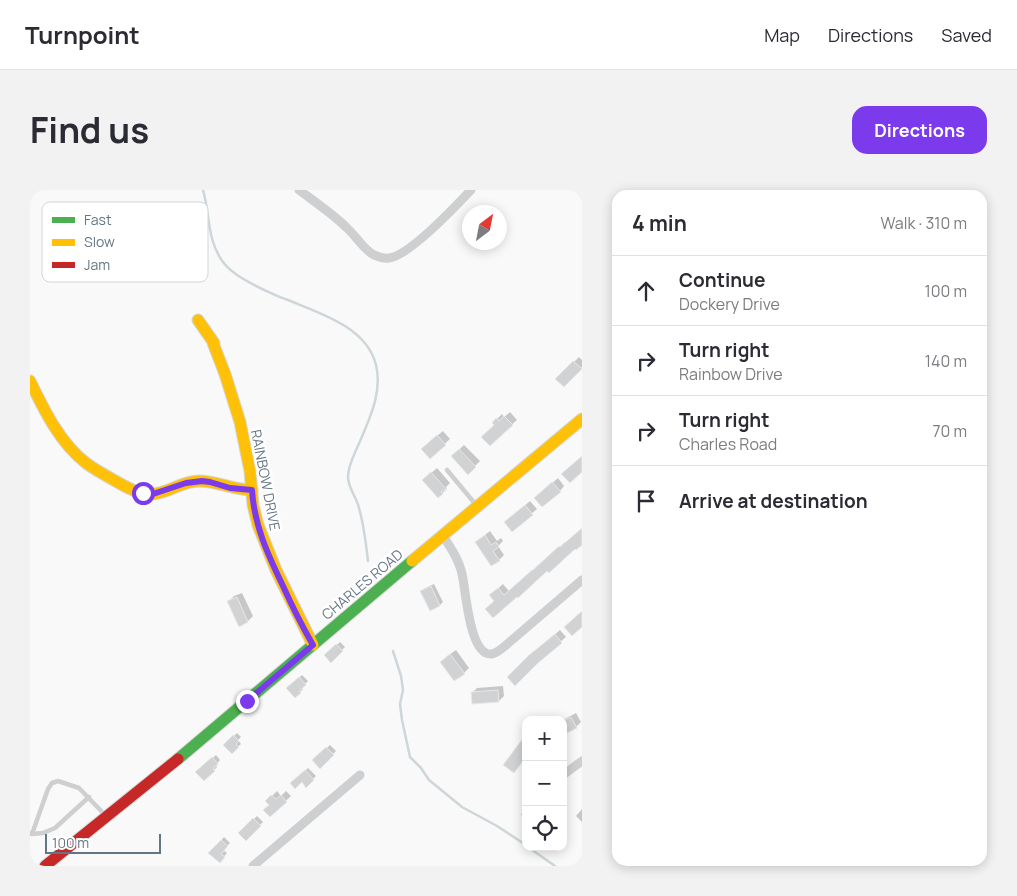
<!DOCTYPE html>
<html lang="en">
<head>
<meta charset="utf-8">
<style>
  body { margin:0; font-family:Manrope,sans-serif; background:#f2f2f3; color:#2b2b33 }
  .controls { position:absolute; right:15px; bottom:15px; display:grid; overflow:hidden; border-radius:10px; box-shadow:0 2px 12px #0003 }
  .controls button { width:45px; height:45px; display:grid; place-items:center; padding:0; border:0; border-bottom:1px solid #e1e1e2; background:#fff; color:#2b2b33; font:25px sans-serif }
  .compass { position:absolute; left:432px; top:15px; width:45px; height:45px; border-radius:50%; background:#fff; box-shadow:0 2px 12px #0003; rotate:32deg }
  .scale { position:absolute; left:15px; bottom:12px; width:116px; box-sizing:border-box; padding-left:5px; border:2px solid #657683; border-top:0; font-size:14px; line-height:18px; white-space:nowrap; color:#657683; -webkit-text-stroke:4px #fff; paint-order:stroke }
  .stop { position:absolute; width:15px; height:15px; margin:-11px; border:4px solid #7c3aed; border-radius:50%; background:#fff }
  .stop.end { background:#7c3aed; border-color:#fff; box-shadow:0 1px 5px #0008 }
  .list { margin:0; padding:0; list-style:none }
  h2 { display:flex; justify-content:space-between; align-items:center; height:65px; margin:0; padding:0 20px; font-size:21px }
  h2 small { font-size:16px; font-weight:400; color:#7c7c81 }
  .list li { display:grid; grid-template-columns:32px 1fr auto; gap:15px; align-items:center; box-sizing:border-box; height:70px; padding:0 20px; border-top:1px solid #e1e1e2 }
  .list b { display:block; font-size:19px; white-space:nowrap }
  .list p { margin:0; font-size:16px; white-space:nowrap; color:#7c7c81 }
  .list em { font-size:16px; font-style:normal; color:#7c7c81 }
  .icon { flex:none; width:28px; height:28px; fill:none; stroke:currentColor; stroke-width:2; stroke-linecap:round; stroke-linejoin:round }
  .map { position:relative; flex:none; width:552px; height:676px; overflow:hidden; border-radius:15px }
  header { display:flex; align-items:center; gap:30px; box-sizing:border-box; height:70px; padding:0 25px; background:#fff; border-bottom:1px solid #e1e1e2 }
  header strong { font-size:24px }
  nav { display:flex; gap:28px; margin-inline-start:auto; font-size:18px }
  .intro { display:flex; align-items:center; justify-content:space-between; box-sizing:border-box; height:120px; padding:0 30px }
  h1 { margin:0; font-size:35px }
  .button { padding:12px 22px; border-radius:15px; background:#7c3aed; color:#fff; font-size:18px; font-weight:700 }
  main { display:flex; gap:30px; padding:0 30px }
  aside { flex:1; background:#fff; border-radius:15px; box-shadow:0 2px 12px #0003 }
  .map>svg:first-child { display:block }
</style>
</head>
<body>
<header>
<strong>Turnpoint</strong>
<nav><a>Map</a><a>Directions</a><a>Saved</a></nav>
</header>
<div class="intro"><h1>Find us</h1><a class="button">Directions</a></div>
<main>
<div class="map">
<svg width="552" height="676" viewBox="0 0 552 676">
  <rect width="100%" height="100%" fill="#f9f9f9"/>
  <g fill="#0003">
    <path d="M549,167L552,170V177L534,195L527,189Z"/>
    <path d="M480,222L487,230L460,254L465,235L463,233L472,224L474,227Z"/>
    <path d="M413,241L420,249L400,267L397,254Z"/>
    <path d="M434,255L450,271L438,283L422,266Z"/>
    <path d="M407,278L420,293L416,297L417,299L408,307L399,285Z"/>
    <path d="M528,288L534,296L530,301L511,303Z"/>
    <path d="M500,311L507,319L482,340L481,327Z"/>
    <path d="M552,339V353L545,357L517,380L466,410L461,405L473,394L479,401L535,352L536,353Z"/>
    <path d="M460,341L467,351L471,348L473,351L468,356L474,365L469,370L446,352Z"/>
    <path d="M404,394L413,412L410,415L392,401L395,398Z"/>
    <path d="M212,403L223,426L218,431L209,435L199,411L204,406Z"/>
    <path d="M530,440L536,447L507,472L504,462Z"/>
    <path d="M310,452L315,457L301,471L296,465Z"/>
    <path d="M426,460L439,478L434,483L416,467Z"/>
    <path d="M272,485L278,491L271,498L273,499L266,506L258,498Z"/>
    <path d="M473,496L474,506L469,511L442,503L447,498Z"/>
    <path d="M546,523L551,532L546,537L533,544V530Z"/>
    <path d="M207,543L211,547L208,550L211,554L202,562L195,555Z"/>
    <path d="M300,555L306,561L290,577L284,570Z"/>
    <path d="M186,565L190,570L186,575L187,577L174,590L167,582Z"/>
    <path d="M278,578L286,586L276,596L272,591L262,593Z"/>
    <path d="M247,601L251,606L256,601L261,606L240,626V615L237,611Z"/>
    <path d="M496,614V627L491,625Z"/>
    <path d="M552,619V632L546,626Z"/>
    <path d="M227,626L233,632L216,649L210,643Z"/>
    <path d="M194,647L200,653L193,660L197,663L190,671L180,663Z"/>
  </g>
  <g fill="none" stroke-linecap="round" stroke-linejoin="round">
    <g stroke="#ced6d9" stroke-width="2.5">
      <path d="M173,0C180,24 177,51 193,72C202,84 217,91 230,98C239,102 248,107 258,110C289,123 337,137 346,175C353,204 338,232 327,258C323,267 318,276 318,287C318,298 327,308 329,318C334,336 336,353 338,371"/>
      <path d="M363,461L371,486L373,500L370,514L372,530L380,567L391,578L399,590L432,617L467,636L496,655"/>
      <path d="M498,657L525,676"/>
    </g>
  </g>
  <g fill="#d0d2d3" stroke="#e8e8e8">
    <path d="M543,171L552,179L534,197L525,189Z"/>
    <path d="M474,226L483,235L460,256L451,247L464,235L462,233L466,228L469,231Z"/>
    <path d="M407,245L416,255L400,269L391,259Z"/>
    <path d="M429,259L446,277L438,285L421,266Z"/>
    <path d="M552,266V282L540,293L531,284Z"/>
    <path d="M401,282L416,299L411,302L413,304L408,308L392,290Z"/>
    <path d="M522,292L531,302L512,317L504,308Z"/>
    <path d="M495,315L503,325L482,342L474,332Z"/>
    <path d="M552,338V355L546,360L545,359L519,383L517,381L488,408L487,407L463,428L455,419L464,411L459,405L468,398L474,405L502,380H503L529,356L530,357Z"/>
    <path d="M455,345L461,355L466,352L469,357L463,361L470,371L461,376L445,352Z"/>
    <path d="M401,396L410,416L400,421L390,401Z"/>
    <path d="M207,407L218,432L209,437L197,411Z"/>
    <path d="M552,421V437L542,446L534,437Z"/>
    <path d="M525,444L532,453L508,473L485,496L477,487L498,466Z"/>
    <path d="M306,454L313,461L301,473L294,465Z"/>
    <path d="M420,464L435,484L424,491L410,472Z"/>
    <path d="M269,487L276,495L269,501L271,503L265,508L256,498Z"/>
    <path d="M468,500L469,512L442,514L441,502Z"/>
    <path d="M541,527L547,538L533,545V531Z"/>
    <path d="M496,544V567L484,583L473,575Z"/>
    <path d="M203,545L209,551L206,554L209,557L202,564L193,555Z"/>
    <path d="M296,557L304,565L290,579L282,570Z"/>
    <path d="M182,567L188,574L183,579L185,581L174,591L165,582Z"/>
    <path d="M275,580L284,590L276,598L272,592L265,599L260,593Z"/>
    <path d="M241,605L246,609L251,605L257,612L240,627L233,620L239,615L235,611Z"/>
    <path d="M223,628L231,636L216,651L208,643Z"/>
    <path d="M191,650L198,656L191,664L195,667L190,673L178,663Z"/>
  </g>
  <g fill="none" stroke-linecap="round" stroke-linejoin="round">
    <defs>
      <path id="fast" d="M148,569L382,371"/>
      <g id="slow">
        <path d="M168,130L184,153H183L195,184L210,232L220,281L223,315L228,335L246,380L283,455"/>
        <path d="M0,191C14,220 30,253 56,273C64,279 73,284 82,289C94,296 107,304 121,304C138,304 151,291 169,291C187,291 204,300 222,300"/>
        <path d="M382,371L552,229"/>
      </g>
      <path id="jam" d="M15,676L148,569"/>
    </defs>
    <use href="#fast" stroke="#d5d6d7" stroke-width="13"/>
    <use href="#slow" stroke="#d5d6d7" stroke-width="13"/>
    <use href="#jam" stroke="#d5d6d7" stroke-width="13"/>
    <g stroke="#cecfd0" stroke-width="4.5">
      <path d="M417,280L447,316"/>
      <path d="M0,643L2,644L18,599L22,593L28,591L49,598L76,626"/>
      <path d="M2,644L13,643L25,638L59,607"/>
    </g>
    <g stroke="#cecfd0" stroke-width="9">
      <path d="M269,0C285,12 303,24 317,38C326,46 334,60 344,65C349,67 354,69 359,68C379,66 426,16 441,0"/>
      <path d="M413,346C421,358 429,370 432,384C436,399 439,467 462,464C467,463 471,459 475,456L552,390"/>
      <path d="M533,585L552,571"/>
      <path d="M223,676L330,585"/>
    </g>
    <use href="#fast" stroke="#4caf50" stroke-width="11"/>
    <use href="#slow" stroke="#ffc107" stroke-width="11"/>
    <use href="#jam" stroke="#c62828" stroke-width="11"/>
  </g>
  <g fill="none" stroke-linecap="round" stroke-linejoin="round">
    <path stroke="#7c3aed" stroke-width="6" d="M113,303L123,304L156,293L172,291L180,292L200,298L222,300C224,335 238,365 253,396C262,416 272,436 283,455L217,511"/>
  </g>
  <g text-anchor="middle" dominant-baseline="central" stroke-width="5" stroke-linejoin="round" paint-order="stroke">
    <g font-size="14" fill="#657683" stroke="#fff">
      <text transform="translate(236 290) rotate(79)">RAINBOW DRIVE</text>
      <text transform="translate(332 394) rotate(-40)">CHARLES ROAD</text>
    </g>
  </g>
  <rect x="12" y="12" width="166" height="80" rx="8" fill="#fff" stroke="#d1d6da" stroke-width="1"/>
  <rect x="22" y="27" width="23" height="6" fill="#4caf50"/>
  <rect x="22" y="49" width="23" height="7" fill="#ffc107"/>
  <rect x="22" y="72" width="23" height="6" fill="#c62828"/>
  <g font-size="14" fill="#657683">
    <text x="54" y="35">Fast</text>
    <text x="54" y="57">Slow</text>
    <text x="54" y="80">Jam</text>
  </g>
</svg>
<div class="controls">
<button>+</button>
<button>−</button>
<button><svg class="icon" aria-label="locate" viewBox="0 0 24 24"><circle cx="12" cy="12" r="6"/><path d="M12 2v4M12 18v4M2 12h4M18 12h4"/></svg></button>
</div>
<svg class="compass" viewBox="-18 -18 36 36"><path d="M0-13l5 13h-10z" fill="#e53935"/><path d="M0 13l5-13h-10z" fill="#7c7c81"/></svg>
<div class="scale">100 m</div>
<div class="stop" style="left:113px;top:303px"></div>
<div class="stop end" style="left:217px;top:511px"></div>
</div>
<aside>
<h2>4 min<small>Walk · 310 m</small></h2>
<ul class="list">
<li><svg class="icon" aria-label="ahead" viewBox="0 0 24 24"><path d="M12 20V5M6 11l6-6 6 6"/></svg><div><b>Continue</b><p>Dockery Drive</p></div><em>100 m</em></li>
<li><svg class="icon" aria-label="right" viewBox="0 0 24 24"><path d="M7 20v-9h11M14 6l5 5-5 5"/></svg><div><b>Turn right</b><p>Rainbow Drive</p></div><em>140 m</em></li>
<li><svg class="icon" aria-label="right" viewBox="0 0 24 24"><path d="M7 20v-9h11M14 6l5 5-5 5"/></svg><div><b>Turn right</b><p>Charles Road</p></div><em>70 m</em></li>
<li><svg class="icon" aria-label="arrive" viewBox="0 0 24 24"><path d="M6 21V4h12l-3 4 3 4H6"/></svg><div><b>Arrive at destination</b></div></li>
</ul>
</aside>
</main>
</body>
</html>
